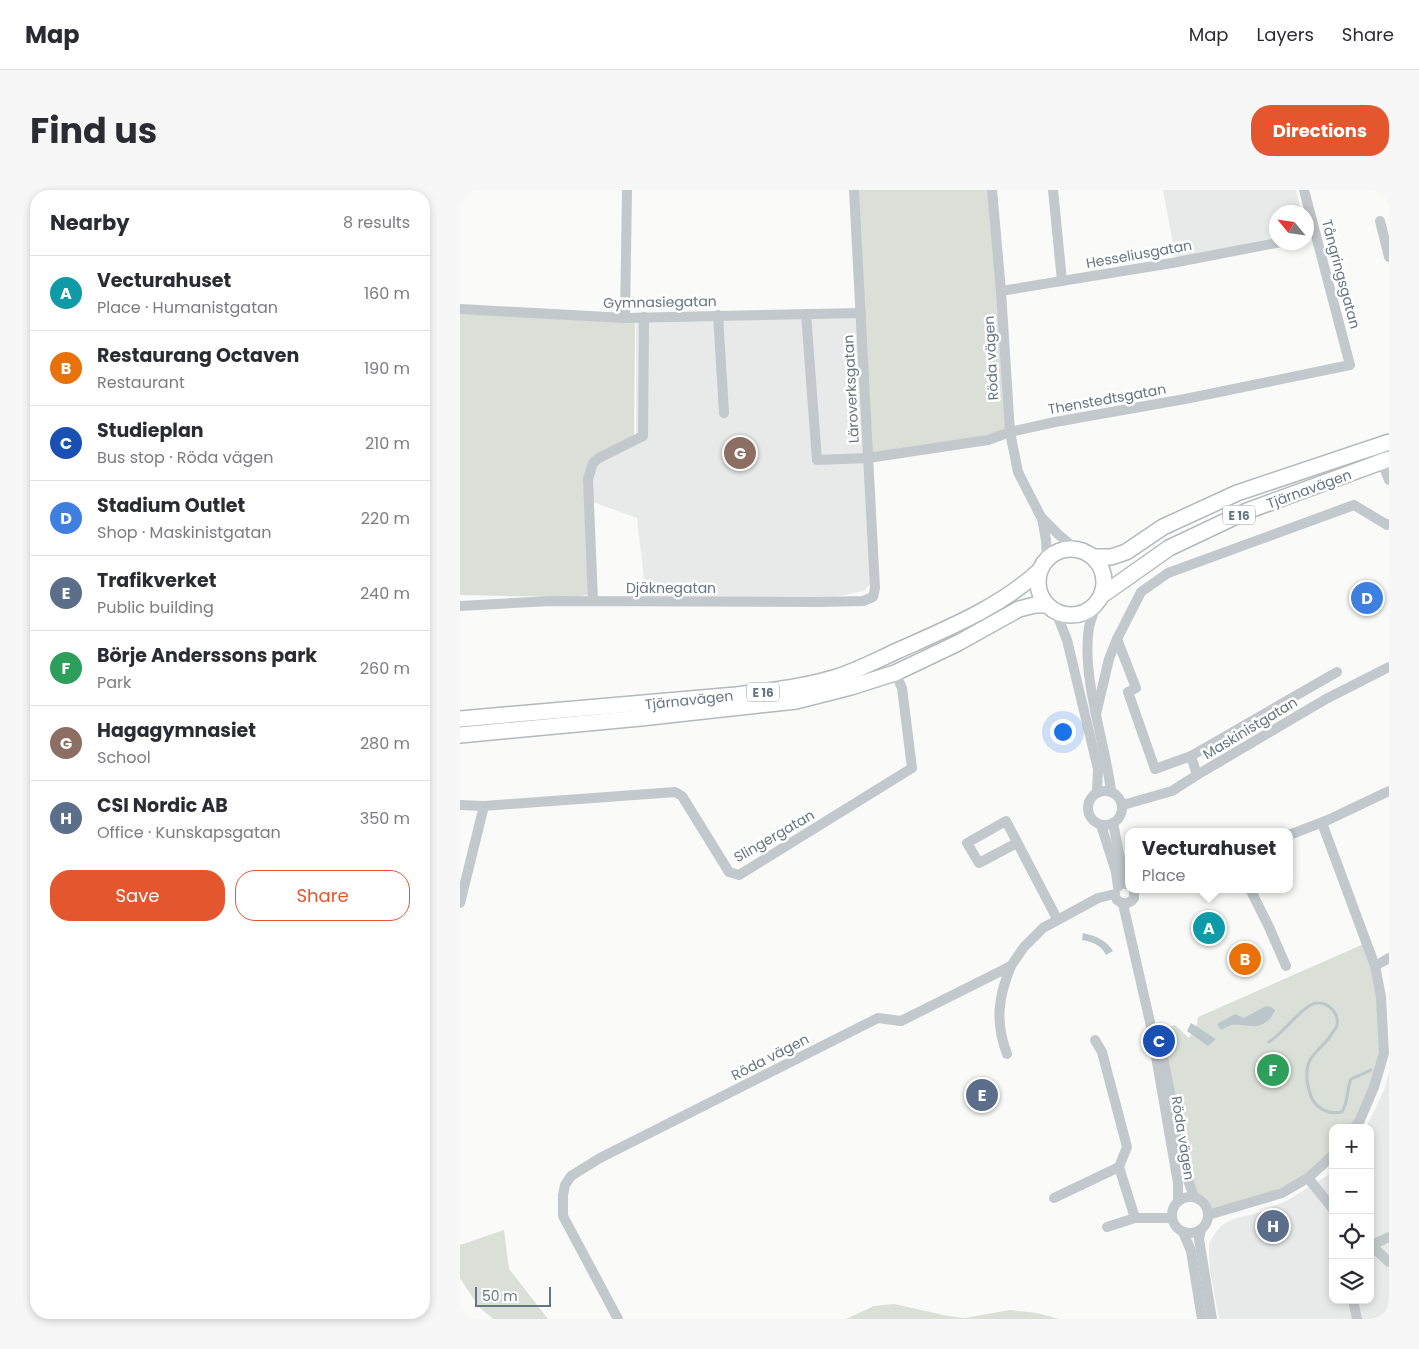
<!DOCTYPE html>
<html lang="en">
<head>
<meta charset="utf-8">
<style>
  body { margin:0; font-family:Poppins,sans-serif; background:#f7f7f7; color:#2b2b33 }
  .controls { position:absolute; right:15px; bottom:15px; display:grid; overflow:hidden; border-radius:10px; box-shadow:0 2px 8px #0003 }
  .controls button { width:45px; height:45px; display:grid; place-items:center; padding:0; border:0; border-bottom:1px solid #e1e1e2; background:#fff; color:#2b2b33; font:25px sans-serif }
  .compass { position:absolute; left:809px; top:15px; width:45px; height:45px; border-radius:50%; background:#fff; box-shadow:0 2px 8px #0003; rotate:299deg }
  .scale { position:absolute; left:15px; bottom:12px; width:76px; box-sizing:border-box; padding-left:5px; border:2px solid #657683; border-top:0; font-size:14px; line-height:18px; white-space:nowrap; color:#657683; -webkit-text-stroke:4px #fff; paint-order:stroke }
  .you { position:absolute; left:602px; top:541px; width:18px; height:18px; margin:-12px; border:4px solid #fff; border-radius:50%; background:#1a73e8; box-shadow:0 0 0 8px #1a73e833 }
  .badge { display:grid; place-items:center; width:32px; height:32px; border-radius:50%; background:#e4572e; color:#fff; font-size:16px; font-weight:700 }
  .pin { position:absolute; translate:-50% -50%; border:2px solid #fff; box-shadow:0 1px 5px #0006 }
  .popup { position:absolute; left:665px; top:638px; width:168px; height:65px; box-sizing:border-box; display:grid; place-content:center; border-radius:10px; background:#fff; filter:drop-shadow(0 1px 4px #0005); font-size:16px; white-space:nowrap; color:#7c7c81 }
  .popup b { font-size:19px; color:#2b2b33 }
  .popup::after { content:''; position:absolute; left:50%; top:100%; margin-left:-10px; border:10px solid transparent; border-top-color:#fff }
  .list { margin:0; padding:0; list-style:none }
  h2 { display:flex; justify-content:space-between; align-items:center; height:65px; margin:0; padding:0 20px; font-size:21px }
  h2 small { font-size:16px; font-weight:400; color:#7c7c81 }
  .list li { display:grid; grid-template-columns:32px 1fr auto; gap:15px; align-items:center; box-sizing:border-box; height:75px; padding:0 20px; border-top:1px solid #e1e1e2 }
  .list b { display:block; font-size:19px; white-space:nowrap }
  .list p { margin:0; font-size:16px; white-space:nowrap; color:#7c7c81 }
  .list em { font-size:16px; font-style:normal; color:#7c7c81 }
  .actions { display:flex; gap:10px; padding:15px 20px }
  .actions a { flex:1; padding:11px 0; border:1px solid #e4572e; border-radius:20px; text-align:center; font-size:18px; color:#e4572e }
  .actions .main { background:#e4572e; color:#fff }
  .icon { flex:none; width:28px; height:28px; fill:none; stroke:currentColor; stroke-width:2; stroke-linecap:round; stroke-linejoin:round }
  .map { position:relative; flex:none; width:929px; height:1129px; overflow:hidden; border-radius:20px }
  header { display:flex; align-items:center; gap:30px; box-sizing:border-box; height:70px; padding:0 25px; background:#fff; border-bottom:1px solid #e1e1e2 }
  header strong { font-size:24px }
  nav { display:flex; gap:28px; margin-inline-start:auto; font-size:18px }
  .intro { display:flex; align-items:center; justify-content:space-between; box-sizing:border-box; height:120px; padding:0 30px }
  h1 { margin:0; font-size:35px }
  .button { padding:12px 22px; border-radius:20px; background:#e4572e; color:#fff; font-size:18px; font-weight:700 }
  main { display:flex; gap:30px; padding:0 30px }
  aside { flex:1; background:#fff; border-radius:20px; box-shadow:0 2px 8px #0003 }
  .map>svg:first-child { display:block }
</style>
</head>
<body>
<header>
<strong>Map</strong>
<nav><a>Map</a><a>Layers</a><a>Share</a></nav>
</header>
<div class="intro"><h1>Find us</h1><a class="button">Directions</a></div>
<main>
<aside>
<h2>Nearby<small>8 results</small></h2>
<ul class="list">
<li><span class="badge" style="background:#0f9aa8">A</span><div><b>Vecturahuset</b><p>Place · Humanistgatan</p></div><em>160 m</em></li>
<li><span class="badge" style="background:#e8710a">B</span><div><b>Restaurang Octaven</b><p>Restaurant</p></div><em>190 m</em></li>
<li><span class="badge" style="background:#1a4fb4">C</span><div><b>Studieplan</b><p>Bus stop · Röda vägen</p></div><em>210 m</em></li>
<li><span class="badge" style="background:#3f7fe0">D</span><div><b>Stadium Outlet</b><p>Shop · Maskinistgatan</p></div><em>220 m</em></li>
<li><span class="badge" style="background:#5c6f8a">E</span><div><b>Trafikverket</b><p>Public building</p></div><em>240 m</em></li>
<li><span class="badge" style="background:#2e9e5b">F</span><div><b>Börje Anderssons park</b><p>Park</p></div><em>260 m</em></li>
<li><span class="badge" style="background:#8d6e63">G</span><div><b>Hagagymnasiet</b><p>School</p></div><em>280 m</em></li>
<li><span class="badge" style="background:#5c6f8a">H</span><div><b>CSI Nordic AB</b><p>Office · Kunskapsgatan</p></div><em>350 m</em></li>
</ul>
<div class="actions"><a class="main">Save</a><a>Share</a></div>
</aside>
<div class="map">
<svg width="929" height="1129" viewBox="0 0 929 1129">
  <rect width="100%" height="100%" fill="#fafaf8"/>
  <g fill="#e8e9e9">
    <path d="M703,0H836L841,22H816V47L716,70Z"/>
    <path d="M398,126L411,393L404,401L359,410L186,407L177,328L130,311L134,274L176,251V129Z"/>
    <path d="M929,882V1129H759L750,1080L749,1064V1053L756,1042L762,1035L776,1028L801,1022L828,1010L873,982V1110H910V938H906L925,898Z"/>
  </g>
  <g fill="#dadfd7">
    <path d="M394,0H532L550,242L408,268Z"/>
    <path d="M0,121L175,129L174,250L134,273L128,289L129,405L109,407L0,405Z"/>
    <path d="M906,753L915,776L924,863L894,938H873V965L848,988L748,1025L744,1013L734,1007L699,841L715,835L729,848L737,835L738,827Z"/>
    <path d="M44,1040L49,1079L88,1129H33L19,1117L0,1088V1055Z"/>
    <path d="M434,1114L488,1126L505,1128L550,1120L577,1123L599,1129H386L414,1116Z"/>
  </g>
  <g fill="#bbc7cb">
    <path d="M623,743C636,746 646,750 653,761L646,765C641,755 633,752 622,750Z"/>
    <path d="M806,816L811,817L815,820C813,827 805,835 797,836C792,837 780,834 772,835C768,836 764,838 761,840L757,834L775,824L784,828Z"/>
    <path d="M731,833L756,849L748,856L727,841Z"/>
  </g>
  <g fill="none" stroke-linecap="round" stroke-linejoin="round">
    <path stroke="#bbc7cb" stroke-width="3" d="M809,852C824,842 834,826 849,816C862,807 880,820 877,835C876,839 871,844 869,848C856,864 845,867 847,890C848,897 850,906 854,912C861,921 871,924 882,922C889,909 886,901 891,889L911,880"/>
    <defs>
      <g id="highway">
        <circle cx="611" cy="392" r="33"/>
        <path d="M634,367H651L666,362L703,337L777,303L929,252"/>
        <path d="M641,406L709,358L787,321L929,269"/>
        <path d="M0,529L276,505C307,501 339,498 370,489C393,483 415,471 437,461C486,439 539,418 579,381"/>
        <path d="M0,545L181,528L336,511L391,497L435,483L498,453L559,419L575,415H587"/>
      </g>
    </defs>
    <use href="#highway" stroke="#b4b9bd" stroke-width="18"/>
    <g stroke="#c3c8cc" stroke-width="10">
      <path d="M532,0L541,101L550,242L558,282L581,327L599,345L616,359"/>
      <path d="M593,0L602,91"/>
      <path d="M920,31L929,67"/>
      <path d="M541,101L712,73L821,52"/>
      <path d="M0,119L165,128L401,123"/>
      <path d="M346,124L357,270L408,268L528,250L550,242L595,232L725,209L890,175L844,0"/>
      <path d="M258,125L264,223"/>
      <path d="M165,128L167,0"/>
      <path d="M916,257L929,290"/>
      <path d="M582,328L586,350L587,369"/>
      <path d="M133,411L128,289L133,273L139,268L183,246L184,127"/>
      <path d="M636,415C634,422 631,429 629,437C621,487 645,551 651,601"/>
      <path d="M0,416L90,411L359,412L403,411L413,407L415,398L394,0"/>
      <path d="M596,422L607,450L638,579L637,602"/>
      <path d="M657,449L676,498L668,502L695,579L731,566L877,482"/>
      <path d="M636,524L649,469L657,449L681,402L708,383L894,315L927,335L929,334"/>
      <path d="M731,566L737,585"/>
      <circle cx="645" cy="618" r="17"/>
      <path d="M0,615L24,616L215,602L222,606L269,682L279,685L452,578L442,498L435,483"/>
      <path d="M663,615L712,601L737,585L866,509L929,477"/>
      <path d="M653,633L665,694"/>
      <path d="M862,633L915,776L921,807L924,863L914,897L900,930L894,938"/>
      <path d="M641,635L656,682L658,697"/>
      <path d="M829,645L868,630L929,601"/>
      <path d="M557,653L519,673L507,653L546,631L593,721L597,729"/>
      <path d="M790,699L809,737L826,776"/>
      <path d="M657,710C663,715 670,714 674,708V699"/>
      <path d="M0,713L24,616"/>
      <path d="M663,714L690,832L718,993V1011"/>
      <path d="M915,776L929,768"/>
      <path d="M635,850L642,862L667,957L659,977L675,1028H712"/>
      <path d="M702,863L728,990L734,1007"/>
      <path d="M547,864C535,832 538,807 551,776"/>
      <path d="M848,988L873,1019"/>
      <circle cx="730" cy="1025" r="18"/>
      <path d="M594,1008L659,977"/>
      <path d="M748,1025L822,1003L848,988L873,965"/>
      <path d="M647,1037L675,1028"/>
      <path d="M741,1039L739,1049L752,1129"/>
      <path d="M723,1042L731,1061L742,1129"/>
      <path d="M911,1055L929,1072"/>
      <path d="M910,1056L929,1047"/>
      <path d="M893,1110L897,1129"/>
      <path d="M158,1129L103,1026V1005L105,995L111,986L140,968L418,828L441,831L551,776L564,757L583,738L638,708L655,704"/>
    </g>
    <use href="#highway" stroke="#fff" stroke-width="15"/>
  </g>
  <g text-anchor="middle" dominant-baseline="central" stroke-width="5" stroke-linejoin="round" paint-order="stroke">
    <g fill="#fff" stroke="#939fa8" stroke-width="1">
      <rect x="763" y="315.5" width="32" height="19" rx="4"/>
      <rect x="287" y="492.5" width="32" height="19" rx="4"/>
    </g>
    <g font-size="12" font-weight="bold" fill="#657683">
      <text x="779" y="325">E 16</text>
      <text x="303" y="502">E 16</text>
    </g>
    <g font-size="14" fill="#657683" stroke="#fff">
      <text transform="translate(679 64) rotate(-10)">Hesseliusgatan</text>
      <text transform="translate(881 84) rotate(75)">Tångringsgatan</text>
      <text transform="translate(200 112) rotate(-1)">Gymnasiegatan</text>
      <text transform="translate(531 168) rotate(-93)">Röda vägen</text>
      <text transform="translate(391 199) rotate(-93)">Läroverksgatan</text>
      <text transform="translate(647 209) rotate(-10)">Thenstedtsgatan</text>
      <text transform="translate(849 299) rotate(-20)">Tjärnavägen</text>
      <text x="211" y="398">Djäknegatan</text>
      <text transform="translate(229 510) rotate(-6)">Tjärnavägen</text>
      <text transform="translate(790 538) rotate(-31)">Maskinistgatan</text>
      <text transform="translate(314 646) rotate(-30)">Slingergatan</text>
      <text transform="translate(310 867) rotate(-27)">Röda vägen</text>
      <text transform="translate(723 948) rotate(81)">Röda vägen</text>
    </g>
  </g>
</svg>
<div class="controls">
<button>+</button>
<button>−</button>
<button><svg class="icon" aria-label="locate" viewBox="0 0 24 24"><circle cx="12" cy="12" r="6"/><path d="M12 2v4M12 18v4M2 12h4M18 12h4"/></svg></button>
<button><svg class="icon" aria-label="layers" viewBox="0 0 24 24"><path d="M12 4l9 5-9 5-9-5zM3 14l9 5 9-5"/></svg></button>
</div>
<svg class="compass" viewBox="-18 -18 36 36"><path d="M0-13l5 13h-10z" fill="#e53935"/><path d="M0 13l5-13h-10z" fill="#7c7c81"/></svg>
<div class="scale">50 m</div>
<div class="you"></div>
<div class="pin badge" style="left:749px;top:738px;background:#0f9aa8">A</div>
<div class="popup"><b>Vecturahuset</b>Place</div>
<div class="pin badge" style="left:785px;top:769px;background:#e8710a">B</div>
<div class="pin badge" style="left:699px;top:851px;background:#1a4fb4">C</div>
<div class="pin badge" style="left:907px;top:408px;background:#3f7fe0">D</div>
<div class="pin badge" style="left:522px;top:905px;background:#5c6f8a">E</div>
<div class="pin badge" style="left:813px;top:880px;background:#2e9e5b">F</div>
<div class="pin badge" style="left:280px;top:263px;background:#8d6e63">G</div>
<div class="pin badge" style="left:813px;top:1036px;background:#5c6f8a">H</div>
</div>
</main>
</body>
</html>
